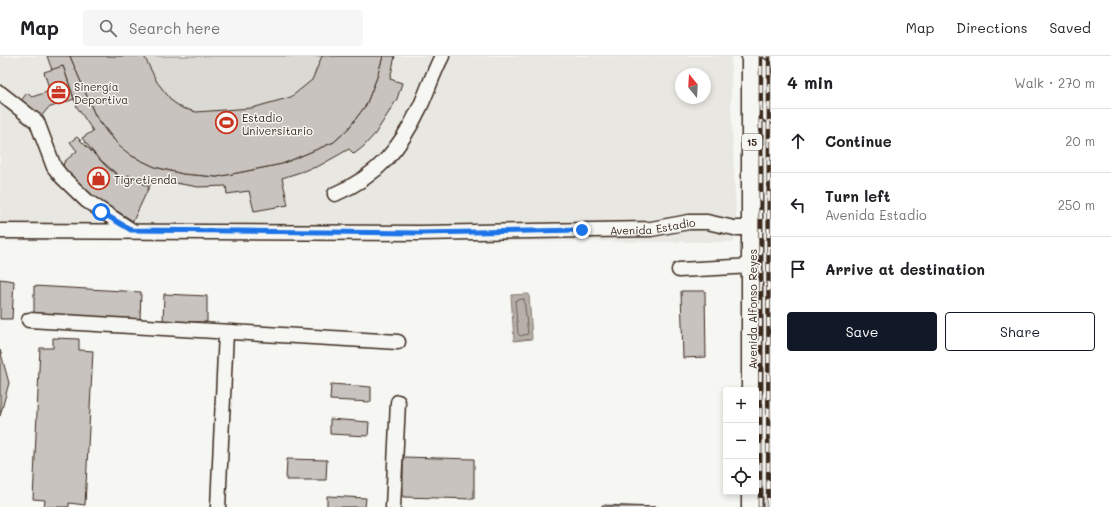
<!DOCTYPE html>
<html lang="en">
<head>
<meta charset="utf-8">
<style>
  body { margin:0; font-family:Mali,sans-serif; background:#f6f6f6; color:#202124 }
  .controls { position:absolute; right:12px; bottom:12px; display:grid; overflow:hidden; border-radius:4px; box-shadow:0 2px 6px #0003 }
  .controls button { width:36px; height:36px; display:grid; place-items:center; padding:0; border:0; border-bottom:1px solid #e0e0e0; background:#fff; color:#202124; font:20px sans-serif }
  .compass { position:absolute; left:675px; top:12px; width:36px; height:36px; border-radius:50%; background:#fff; box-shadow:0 2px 6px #0003; rotate:342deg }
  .stop { position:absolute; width:12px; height:12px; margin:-9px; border:3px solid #1a73e8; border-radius:50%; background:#fff }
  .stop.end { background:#1a73e8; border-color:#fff; box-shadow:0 1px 4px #0008 }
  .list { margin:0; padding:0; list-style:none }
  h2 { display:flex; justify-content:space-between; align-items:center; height:52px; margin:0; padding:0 16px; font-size:17px }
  h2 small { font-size:13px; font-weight:400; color:#757577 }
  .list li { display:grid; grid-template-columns:26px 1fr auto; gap:12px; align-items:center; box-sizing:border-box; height:64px; padding:0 16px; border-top:1px solid #e0e0e0 }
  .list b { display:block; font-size:15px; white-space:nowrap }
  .list p { margin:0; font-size:13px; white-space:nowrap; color:#757577 }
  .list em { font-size:13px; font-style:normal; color:#757577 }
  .actions { display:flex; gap:8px; padding:12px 16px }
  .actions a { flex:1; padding:9px 0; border:1px solid #111827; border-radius:4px; text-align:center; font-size:14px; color:#111827 }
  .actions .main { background:#111827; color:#fff }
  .icon { flex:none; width:22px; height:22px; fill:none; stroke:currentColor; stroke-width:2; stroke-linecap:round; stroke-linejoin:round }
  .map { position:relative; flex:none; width:771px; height:451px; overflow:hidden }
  header { display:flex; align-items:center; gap:24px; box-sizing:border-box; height:56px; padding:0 20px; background:#fff; border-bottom:1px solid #e0e0e0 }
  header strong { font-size:19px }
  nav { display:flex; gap:22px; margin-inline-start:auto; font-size:14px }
  .search { width:280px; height:36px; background:#f6f6f6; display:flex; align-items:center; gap:10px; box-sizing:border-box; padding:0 14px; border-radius:4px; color:#757577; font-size:15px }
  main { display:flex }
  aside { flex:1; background:#fff }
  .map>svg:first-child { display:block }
</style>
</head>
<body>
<header>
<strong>Map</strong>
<div class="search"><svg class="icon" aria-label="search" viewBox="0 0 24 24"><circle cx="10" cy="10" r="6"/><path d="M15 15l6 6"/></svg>Search here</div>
<nav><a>Map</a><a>Directions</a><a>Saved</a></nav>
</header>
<main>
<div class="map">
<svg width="771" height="451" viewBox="0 0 771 451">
  <rect width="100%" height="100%" fill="#f6f6f2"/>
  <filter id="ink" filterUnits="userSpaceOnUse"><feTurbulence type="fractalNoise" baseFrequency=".025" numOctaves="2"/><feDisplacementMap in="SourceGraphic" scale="8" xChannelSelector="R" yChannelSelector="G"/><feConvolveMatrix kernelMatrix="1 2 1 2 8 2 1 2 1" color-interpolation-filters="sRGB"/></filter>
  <g filter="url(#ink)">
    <path fill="#e8e7e2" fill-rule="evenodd" d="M0,0H731V52L736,158L734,186L199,184L0,185ZM681,18H705V42H681Z"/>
    <path fill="#dad9d3" stroke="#8a8278" d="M70,0H383L377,21L119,90L95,59Z"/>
    <path fill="#b6b0a9" stroke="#857a71" d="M529,238L532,283L514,285L511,239Z"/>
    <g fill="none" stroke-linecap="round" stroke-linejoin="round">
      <path stroke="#6c6056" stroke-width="1" d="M524,243L528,278L520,280L518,278L515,245Z"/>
    </g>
    <g fill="#c8c3be" stroke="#3b2a1e">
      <path d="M47,0H70L95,59L108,78L132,100L155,111L183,118L217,121L282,108L334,86L348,73L366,49L377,21L383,0H395L390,23L402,27L397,43L389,56L375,78L363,91L354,98L349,93L319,110L282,122L288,149L254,155L249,135L227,138L226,130L198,131L153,123L149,131L128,119L125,125L97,101L82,82L93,75L77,51L63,10L52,14Z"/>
      <path d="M70,0H144L157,26L172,45L182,52L196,56L252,52L291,41L312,24L322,0H383L377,21L366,49L348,73L334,86L282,108L217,121L183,118L155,111L132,100L119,90L95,59Z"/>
      <path d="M63,10L74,43L48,52L40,62L20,46L27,37L32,41L50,35L44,16Z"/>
      <path d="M77,81L108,112L125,125L128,119L149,131L133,165L91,139L63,111L64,106L77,95L70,86Z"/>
      <path d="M0,223L14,225L12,263H0Z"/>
      <path d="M34,230L141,236L140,263L34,257Z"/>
      <path d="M681,235H705L706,301L683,302Z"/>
      <path d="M164,238L207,240V266H163Z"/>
      <path d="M53,282L79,283V294L93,295L85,449L69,447V451H44L45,444L33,443L40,292H53Z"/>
      <path d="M0,294L9,327L0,360Z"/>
      <path d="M331,328L371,331V346L330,344Z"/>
      <path d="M330,363L369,366L368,380L330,378Z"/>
      <path d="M403,401L474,403V443L403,441Z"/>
      <path d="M287,403L327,404L326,424H286Z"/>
      <path d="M327,440L366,442L365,451H327Z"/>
      <path d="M602,449L655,451H602Z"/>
    </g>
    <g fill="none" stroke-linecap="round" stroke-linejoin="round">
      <defs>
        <g id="minor">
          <path d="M0,37L37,66L54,111L62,121L87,145L131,174"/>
          <path d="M335,138C378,120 400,93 420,51C428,34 433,17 442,0"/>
          <path id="s1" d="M0,175L421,177L651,173L689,166H707L734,172H752"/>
          <path d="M679,214L753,210"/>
          <path d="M29,264L398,286"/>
          <path d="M218,451L226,276"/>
          <path d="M393,451L398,346"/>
        </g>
        <g id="highway">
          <path d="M752,0V334"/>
          <path d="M760,12L771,57"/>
          <path d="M752,451V436"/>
        </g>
      </defs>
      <use href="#minor" stroke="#3b2a1e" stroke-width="17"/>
      <use href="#highway" stroke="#3b2a1e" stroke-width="23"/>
      <use href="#minor" stroke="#f6f6f2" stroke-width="14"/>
      <use href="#highway" stroke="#f6f6f2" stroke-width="20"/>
      <defs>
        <g id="rail">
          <path d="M760,451L761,0"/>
          <path d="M768,451L769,0"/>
        </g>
      </defs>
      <use href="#rail" stroke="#3b2a1e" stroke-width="4.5"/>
      <use href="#rail" stroke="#f6f6f2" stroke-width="3" stroke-dasharray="9" stroke-linecap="butt"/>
    </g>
  </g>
  <g fill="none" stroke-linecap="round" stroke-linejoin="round" filter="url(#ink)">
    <path stroke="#1a73e8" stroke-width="5" d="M101,156L131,174L421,177L582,174"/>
  </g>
  <defs>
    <symbol id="office-ring" viewBox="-11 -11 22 22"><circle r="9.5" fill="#f6f6f2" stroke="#c8321e" stroke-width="1.5"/><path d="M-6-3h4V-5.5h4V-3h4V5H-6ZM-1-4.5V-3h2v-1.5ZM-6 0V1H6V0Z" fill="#c8321e"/></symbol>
    <symbol id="stadium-ring" viewBox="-11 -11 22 22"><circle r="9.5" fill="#f6f6f2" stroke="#c8321e" stroke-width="1.5"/><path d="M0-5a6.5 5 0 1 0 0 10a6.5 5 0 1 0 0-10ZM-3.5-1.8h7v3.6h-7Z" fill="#c8321e"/></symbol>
    <symbol id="shop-ring" viewBox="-11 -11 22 22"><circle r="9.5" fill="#f6f6f2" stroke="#c8321e" stroke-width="1.5"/><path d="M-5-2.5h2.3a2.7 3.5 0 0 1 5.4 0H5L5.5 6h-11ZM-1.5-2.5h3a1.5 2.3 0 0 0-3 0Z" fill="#c8321e"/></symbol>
  </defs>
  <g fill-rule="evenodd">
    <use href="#office-ring" x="46" y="24" width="25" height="25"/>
    <use href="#stadium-ring" x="214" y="54" width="25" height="25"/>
    <use href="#shop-ring" x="86" y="110" width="25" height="25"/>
  </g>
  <g text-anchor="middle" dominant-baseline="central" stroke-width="3" stroke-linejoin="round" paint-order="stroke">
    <rect fill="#f6f6f2" stroke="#73675e" stroke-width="1" x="742" y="78" width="20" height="16" rx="3"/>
    <g font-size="10" font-weight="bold" fill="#3b2a1e">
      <text x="752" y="86">15</text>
    </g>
    <g font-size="11" fill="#3b2a1e" stroke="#f6f6f2" text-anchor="start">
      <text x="74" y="30">Sinergía<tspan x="74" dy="13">Deportiva</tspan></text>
      <text x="242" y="61">Estadio<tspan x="242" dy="13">Universitario</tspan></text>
      <text x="114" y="123">Tigretienda</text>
    </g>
    <g font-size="11" fill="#3b2a1e" stroke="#f6f6f2">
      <text stroke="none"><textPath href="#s1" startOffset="653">Avenida Estadio</textPath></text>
      <text transform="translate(752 253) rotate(-90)">Avenida Alfonso Reyes</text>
    </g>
  </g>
</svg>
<div class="controls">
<button>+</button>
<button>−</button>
<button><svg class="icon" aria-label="locate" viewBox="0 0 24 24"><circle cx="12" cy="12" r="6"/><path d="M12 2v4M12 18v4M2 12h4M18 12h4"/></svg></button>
</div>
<svg class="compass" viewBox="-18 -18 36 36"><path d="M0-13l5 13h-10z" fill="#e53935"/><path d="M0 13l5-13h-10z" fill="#757577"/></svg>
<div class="stop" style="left:101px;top:156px"></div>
<div class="stop end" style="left:582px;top:174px"></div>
</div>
<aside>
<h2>4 min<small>Walk · 270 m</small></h2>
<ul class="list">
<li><svg class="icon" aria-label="ahead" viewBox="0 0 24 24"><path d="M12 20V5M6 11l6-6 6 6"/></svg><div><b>Continue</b></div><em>20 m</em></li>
<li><svg class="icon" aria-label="left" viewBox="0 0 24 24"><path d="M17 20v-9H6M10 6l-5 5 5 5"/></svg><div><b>Turn left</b><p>Avenida Estadio</p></div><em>250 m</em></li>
<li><svg class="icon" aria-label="arrive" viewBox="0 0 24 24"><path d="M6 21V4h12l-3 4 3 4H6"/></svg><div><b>Arrive at destination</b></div></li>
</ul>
<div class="actions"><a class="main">Save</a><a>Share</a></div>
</aside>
</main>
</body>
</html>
